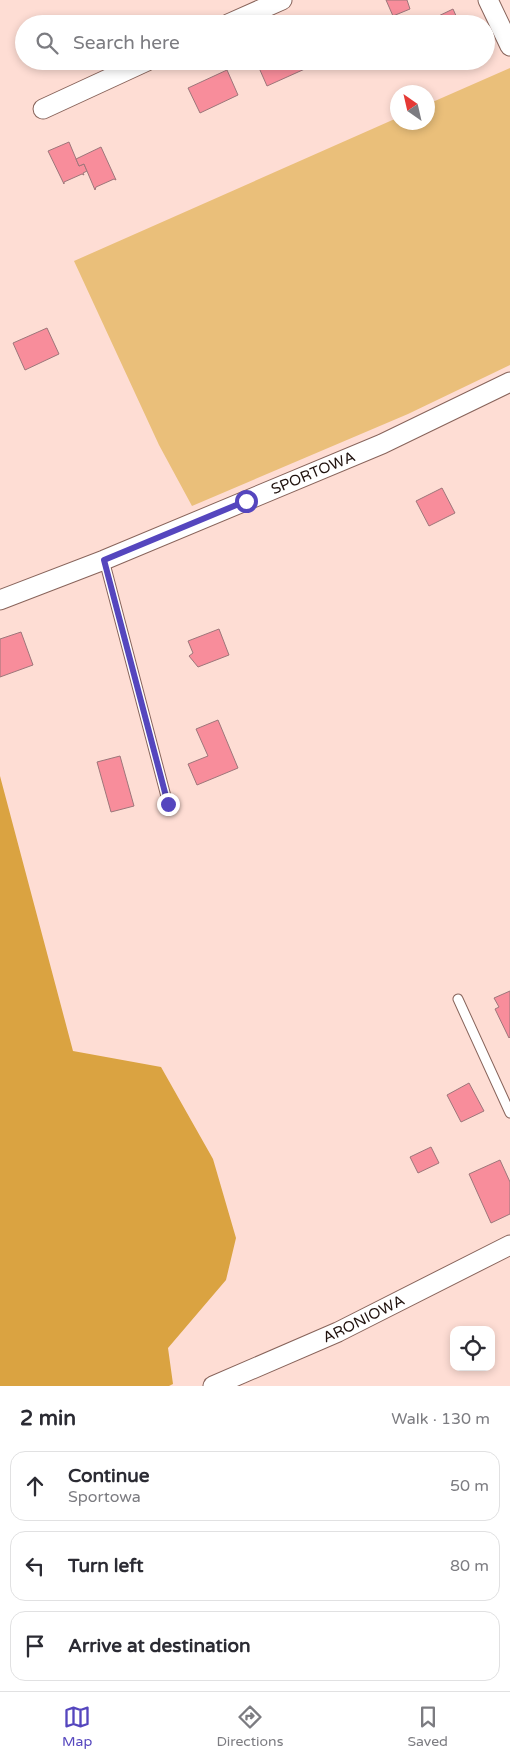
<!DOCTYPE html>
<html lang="en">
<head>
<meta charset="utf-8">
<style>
  body { margin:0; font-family:"Varela Round",sans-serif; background:#f2f2f3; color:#2b2b33 }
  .controls { position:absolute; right:15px; bottom:15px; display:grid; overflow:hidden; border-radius:10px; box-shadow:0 2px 8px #0003 }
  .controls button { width:45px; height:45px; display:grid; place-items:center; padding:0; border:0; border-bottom:1px solid #e1e1e2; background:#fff; color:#2b2b33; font:25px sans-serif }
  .compass { position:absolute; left:390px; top:85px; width:45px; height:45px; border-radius:50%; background:#fff; box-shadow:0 2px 8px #0003; rotate:326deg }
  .stop { position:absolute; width:15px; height:15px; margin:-11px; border:4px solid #5546be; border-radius:50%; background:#fff }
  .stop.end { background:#5546be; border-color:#fff; box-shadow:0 1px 5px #0008 }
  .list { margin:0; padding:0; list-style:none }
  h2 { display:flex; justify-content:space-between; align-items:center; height:65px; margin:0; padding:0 20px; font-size:21px }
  h2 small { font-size:16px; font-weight:400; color:#7c7c81 }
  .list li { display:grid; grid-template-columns:32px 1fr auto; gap:15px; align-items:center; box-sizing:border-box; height:70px; margin:0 10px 10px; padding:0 10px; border:1px solid #e1e1e2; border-radius:15px }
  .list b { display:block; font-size:19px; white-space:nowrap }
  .list p { margin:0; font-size:16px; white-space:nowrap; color:#7c7c81 }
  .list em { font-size:16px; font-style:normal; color:#7c7c81 }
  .icon { flex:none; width:28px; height:28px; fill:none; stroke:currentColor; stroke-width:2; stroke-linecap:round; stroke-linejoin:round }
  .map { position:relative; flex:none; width:510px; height:1386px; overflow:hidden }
  .search { position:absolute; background:#fff; box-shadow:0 2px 8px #0003; left:15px; right:15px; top:15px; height:55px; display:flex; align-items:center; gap:12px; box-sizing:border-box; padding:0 18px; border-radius:28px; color:#7c7c81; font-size:19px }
  .sheet { height:305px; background:#fff }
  nav { display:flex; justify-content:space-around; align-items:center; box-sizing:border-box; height:70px; border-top:1px solid #e1e1e2; background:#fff; font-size:14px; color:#7c7c81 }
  nav a { display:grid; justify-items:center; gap:2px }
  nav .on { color:#5546be }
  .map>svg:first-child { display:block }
</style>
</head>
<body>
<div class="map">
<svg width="510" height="1386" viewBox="0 0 510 1386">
  <rect width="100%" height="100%" fill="#feddd4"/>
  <path fill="#eabf7a" d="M510,68V365L408,414L192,506L159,445L74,261L397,118L398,122H428V104Z"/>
  <path fill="#daa341" d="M0,776L73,1051L161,1067L213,1159L236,1238L226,1280L168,1348L173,1384L169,1386H0Z"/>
  <g fill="#f88d9b" stroke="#9d767a">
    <path d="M386,0H407L410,9L393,16Z"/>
    <path d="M453,9L457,18H462L464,24H422Z"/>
    <path d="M256,61H304L307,68L267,86Z"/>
    <path d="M227,70L238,95L200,113L188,88Z"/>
    <path d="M69,142L79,166L84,164L87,171L83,173L84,175L82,174L64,182V184L48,151Z"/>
    <path d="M101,147L116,180L114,179L96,187L95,190L84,164L79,166L76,159Z"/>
    <path d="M47,328L59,354L25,370L13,343Z"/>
    <path d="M442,488L455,513L429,526L416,501Z"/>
    <path d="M219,629L229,655L198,667L189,656L193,653L188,641Z"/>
    <path d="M21,632L33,665L0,677V639Z"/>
    <path d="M218,720L238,768L197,785L188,764L208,756L196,729Z"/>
    <path d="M120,756L134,806L111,812L97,762Z"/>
    <path d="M510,991V1037L509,1038L495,1009L499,1007L494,998Z"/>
    <path d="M469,1083L484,1111L461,1122L447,1095Z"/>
    <path d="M431,1147L439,1163L418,1173L410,1157Z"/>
    <path d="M500,1160L510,1182V1214L491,1223L469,1174Z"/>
  </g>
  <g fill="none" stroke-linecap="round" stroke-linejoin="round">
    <defs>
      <g id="service">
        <path d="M104,560L168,804"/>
        <path d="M458,999L510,1113"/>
      </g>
      <g id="minor">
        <path d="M488,0L510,46"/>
        <path d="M228,24L282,0"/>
        <path d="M43,109L147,61"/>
        <path id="s1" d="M0,600L104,560L382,444L510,382"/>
        <path id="s2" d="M213,1386L338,1332L510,1245"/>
      </g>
    </defs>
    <use href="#service" stroke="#88645b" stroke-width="11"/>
    <use href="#minor" stroke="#88645b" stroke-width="21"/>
    <use href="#service" stroke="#fff" stroke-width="9"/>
    <use href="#minor" stroke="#fff" stroke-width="19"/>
  </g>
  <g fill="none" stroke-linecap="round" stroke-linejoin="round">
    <path stroke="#5546be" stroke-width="6" d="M168,804L104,560L246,501"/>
  </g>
  <g text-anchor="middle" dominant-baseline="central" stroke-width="5" stroke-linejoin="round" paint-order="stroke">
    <g font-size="15" fill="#1e100c" stroke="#fff">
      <text stroke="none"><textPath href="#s1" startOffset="338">SPORTOWA</textPath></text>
      <text stroke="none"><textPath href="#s2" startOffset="165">ARONIOWA</textPath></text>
    </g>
  </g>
</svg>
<div class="controls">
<button><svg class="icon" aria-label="locate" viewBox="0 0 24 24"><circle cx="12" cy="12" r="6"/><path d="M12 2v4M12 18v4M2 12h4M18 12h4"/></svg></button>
</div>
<svg class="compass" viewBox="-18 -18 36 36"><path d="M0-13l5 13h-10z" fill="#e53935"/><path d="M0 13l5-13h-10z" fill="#7c7c81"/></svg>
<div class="stop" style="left:246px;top:501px"></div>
<div class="stop end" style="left:168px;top:804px"></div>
<div class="search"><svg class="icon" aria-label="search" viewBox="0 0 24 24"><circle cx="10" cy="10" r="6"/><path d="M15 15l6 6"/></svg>Search here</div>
</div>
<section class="sheet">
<h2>2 min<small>Walk · 130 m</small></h2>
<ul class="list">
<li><svg class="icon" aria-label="ahead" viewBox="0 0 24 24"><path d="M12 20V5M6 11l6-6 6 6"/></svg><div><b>Continue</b><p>Sportowa</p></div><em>50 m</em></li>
<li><svg class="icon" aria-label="left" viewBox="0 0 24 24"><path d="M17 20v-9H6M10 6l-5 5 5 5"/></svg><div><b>Turn left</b></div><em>80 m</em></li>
<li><svg class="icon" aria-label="arrive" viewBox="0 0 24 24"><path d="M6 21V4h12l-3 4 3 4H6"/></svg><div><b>Arrive at destination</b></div></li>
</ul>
</section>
<nav>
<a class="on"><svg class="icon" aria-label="map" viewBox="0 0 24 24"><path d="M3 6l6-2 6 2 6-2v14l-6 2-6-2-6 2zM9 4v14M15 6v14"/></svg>Map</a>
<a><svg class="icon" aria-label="directions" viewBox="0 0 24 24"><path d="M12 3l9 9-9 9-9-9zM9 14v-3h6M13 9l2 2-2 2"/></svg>Directions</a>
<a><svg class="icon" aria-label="saved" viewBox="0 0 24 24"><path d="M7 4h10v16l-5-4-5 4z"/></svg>Saved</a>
</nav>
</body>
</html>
